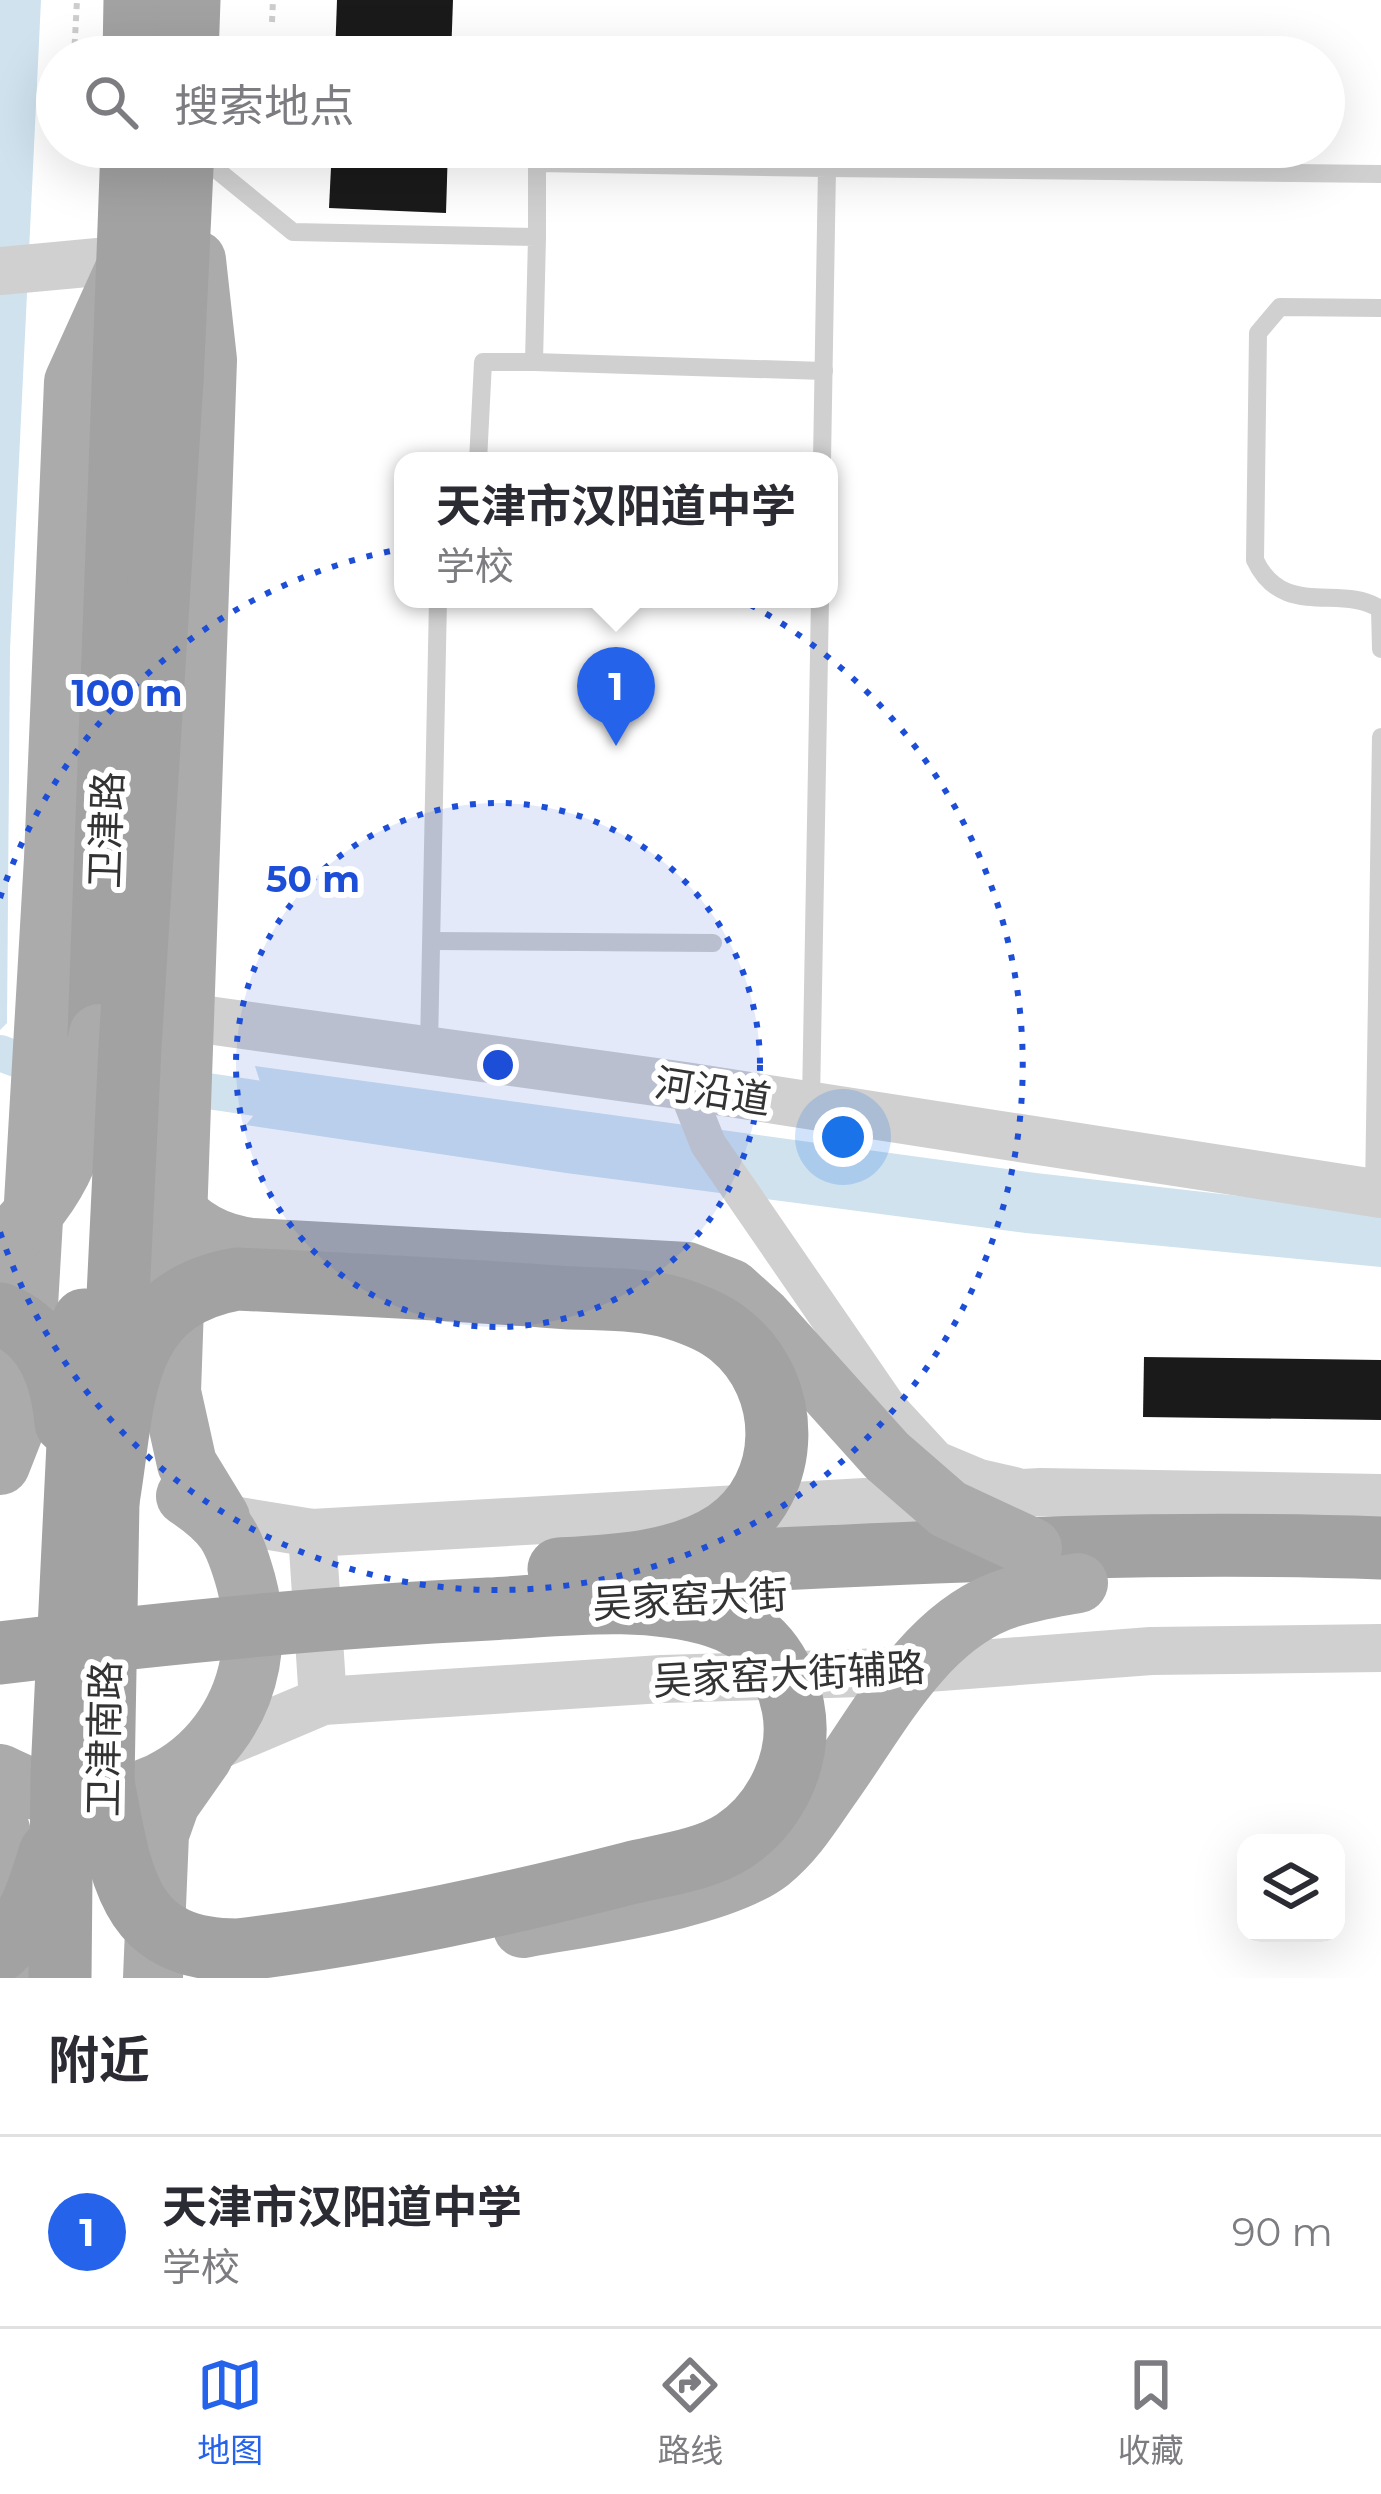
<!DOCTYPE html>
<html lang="zh">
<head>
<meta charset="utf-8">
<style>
  body { margin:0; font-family:Montserrat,"Noto Sans SC",sans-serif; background:#f7f7f7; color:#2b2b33 }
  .controls { position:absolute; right:36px; bottom:36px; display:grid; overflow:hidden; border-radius:24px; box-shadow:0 12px 48px #0002 }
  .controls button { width:108px; height:108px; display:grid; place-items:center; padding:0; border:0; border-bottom:3px solid #e1e1e2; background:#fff; color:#2b2b33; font:60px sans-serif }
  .you { position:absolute; left:843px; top:1137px; width:42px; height:42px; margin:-30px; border:9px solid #fff; border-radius:50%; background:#1a73e8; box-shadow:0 0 0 18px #1a73e833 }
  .badge { display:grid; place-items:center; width:78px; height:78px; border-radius:50%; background:#2563eb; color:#fff; font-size:39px; font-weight:700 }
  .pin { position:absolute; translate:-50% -99px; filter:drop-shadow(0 3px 6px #0008) }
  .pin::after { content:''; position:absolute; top:63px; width:42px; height:36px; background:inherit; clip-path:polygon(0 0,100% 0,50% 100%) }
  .popup { position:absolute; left:394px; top:452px; width:444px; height:156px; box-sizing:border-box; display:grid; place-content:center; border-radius:24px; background:#fff; filter:drop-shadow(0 3px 9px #0005); font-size:39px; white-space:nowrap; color:#7c7c81 }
  .popup b { font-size:45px; color:#2b2b33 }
  .popup::after { content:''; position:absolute; left:50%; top:100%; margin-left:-24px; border:24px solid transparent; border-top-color:#fff }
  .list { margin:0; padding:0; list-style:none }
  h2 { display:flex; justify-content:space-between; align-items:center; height:156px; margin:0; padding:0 48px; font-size:51px }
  h2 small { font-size:39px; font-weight:400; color:#7c7c81 }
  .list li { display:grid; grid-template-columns:78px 1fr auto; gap:36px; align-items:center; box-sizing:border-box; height:192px; padding:0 48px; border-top:3px solid #e1e1e2 }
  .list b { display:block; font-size:45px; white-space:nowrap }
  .list p { margin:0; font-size:39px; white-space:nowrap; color:#7c7c81 }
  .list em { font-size:39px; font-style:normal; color:#7c7c81 }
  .icon { flex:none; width:66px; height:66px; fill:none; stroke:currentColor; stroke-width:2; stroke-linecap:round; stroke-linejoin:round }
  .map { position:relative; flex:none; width:1381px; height:1978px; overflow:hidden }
  .search { position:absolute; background:#fff; box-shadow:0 12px 48px #0002; left:36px; right:36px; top:36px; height:132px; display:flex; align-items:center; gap:30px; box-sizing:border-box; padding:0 42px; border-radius:66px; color:#7c7c81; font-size:45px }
  .sheet { height:348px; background:#fff }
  nav { display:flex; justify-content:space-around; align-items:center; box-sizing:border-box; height:168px; border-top:3px solid #e1e1e2; background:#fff; font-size:33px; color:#7c7c81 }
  nav a { display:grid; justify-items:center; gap:6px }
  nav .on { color:#2563eb }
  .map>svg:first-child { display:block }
</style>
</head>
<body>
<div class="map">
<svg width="1381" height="1978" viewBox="0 0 1381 1978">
  <rect width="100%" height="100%" fill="#fff"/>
  <g fill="#cfe2ee">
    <path d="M0,0H41L10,649L7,1023L0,1030Z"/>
    <path d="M255,1066L1036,1173L1381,1212V1267L1026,1233L566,1173L246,1125C268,1098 265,1098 255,1066Z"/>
  </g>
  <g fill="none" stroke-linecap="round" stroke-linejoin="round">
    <g stroke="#cfe2ee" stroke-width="36">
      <path d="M0,1053L27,1063"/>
      <path d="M167,1085L309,1106"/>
    </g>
  </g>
  <g fill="#1a1a1a">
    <path d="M337,0H453L451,57H335Z"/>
    <path d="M332,147H448L446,213L329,208Z"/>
    <path d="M1144,1357L1381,1360V1420L1143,1417Z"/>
  </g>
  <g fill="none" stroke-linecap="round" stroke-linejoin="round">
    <g stroke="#cdcdcd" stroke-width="6" stroke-dasharray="6 6" stroke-linecap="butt">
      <path d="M272,22L273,0"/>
      <path d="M74,57L77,0"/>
    </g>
    <g stroke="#d0d0d0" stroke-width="18">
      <path d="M196,153L293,232L537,237L534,362H483L478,461"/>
      <path d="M827,168L1381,174"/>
      <path d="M537,237V163L827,168L822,461"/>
      <path d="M1381,308L1280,307L1258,333L1255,560C1283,620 1341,583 1380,609L1381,649"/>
      <path d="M534,362L824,371"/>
      <path d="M434,941L713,943"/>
      <path d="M429,1046L438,599"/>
      <path d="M811,1101L820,599"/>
      <path d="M1374,1192L1381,737"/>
    </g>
    <path stroke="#d0d0d0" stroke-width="36" d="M685,1086L708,1144L889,1407L937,1459L980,1477L1015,1485"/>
    <g stroke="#d0d0d0" stroke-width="48">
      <path d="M0,271L130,259"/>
      <path d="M186,1017L685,1086L1381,1194"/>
      <path d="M220,1518L312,1533L1041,1492L1381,1498"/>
      <path d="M312,1533L323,1701"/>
      <path d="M207,1750L323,1701L662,1679L861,1673L1151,1651L1381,1648"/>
    </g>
    <g stroke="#ababab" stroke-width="60">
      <path d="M196,260L207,360L171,1392L187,1464L220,1518"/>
      <path d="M0,1465L22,1409L54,858L74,382L127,265"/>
      <path d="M0,1774C25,1786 50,1798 78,1799C198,1804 277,1694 246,1582C233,1536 225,1522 186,1496"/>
      <path d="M0,1829L9,1880L10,1960"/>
      <path d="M153,1978L159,1834L170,1803L203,1756"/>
    </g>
    <g stroke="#a2a2a2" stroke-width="63">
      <path d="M134,57L135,0"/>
      <path d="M187,57L189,0"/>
      <path d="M172,380L183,147"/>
      <path d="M99,1034L132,147"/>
      <path d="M651,1565C894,1554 1138,1539 1381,1548"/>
      <path d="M103,1783L108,1501"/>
    </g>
    <g stroke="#ababab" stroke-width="60">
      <path d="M136,1107C144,1178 175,1239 252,1248L687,1272L731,1289L762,1317L887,1456L948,1509L1032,1548"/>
      <path d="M0,1247C74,1183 80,1125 99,1034"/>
      <path d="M523,1928C587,1916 720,1900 770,1861C797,1839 813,1811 833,1783C878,1720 922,1633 998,1602C1023,1592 1051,1588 1078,1583"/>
    </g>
    <g stroke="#a2a2a2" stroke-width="63">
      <path d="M0,1314C47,1332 62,1377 66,1423"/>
      <path d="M114,1379L130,1047L172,380"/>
      <path d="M108,1501C125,1403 117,1300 237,1279C343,1284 449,1289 556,1297C593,1300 638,1297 674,1308C693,1314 716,1323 731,1336C793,1387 793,1486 726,1532C680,1563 614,1566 559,1569"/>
      <path d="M0,1653C163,1633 326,1617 489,1609C564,1605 642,1594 715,1616C759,1629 784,1663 793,1707C803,1758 776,1813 734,1841C705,1860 663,1865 630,1873C502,1906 369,1935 237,1950C125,1950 121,1872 103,1783"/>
      <path d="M0,1950C29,1923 39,1890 50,1853"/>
      <path d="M60,1978L62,1774L84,1320"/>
    </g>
  </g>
  <circle cx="498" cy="1065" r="262" fill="#1d4ed8" fill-opacity=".12"/>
  <g fill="none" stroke="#1d4ed8" stroke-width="6" stroke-dasharray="6 12">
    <circle cx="498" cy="1065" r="262"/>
    <path d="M0 898A525 525 0 1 1 0 1232"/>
  </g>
  <g text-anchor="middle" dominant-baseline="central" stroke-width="12" stroke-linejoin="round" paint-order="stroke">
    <g font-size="39" fill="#333" stroke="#fff">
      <text transform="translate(106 830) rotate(-88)">卫津路</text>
      <text transform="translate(713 1091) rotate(9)">河沿道</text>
      <text transform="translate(690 1599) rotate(-3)">吴家窑大街</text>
      <text transform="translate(789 1674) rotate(-3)">吴家窑大街辅路</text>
      <text transform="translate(104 1739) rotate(-89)">卫津南路</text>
    </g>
  </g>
  <circle cx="498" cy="1065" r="18" fill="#1d4ed8" stroke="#fff" stroke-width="6"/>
  <g font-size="36" text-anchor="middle" font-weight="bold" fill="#1d4ed8" stroke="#fff" stroke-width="12" stroke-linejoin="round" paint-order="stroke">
    <text x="127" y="706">100 m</text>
    <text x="313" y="892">50 m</text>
  </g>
</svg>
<div class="controls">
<button><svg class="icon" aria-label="layers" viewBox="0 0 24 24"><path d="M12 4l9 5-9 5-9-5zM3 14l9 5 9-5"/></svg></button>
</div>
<div class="you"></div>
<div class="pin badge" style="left:616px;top:746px">1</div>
<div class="popup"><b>天津市汉阳道中学</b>学校</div>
<div class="search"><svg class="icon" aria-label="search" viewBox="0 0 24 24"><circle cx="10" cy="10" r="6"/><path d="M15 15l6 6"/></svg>搜索地点</div>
</div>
<section class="sheet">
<h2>附近<small></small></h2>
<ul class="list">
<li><span class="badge">1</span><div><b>天津市汉阳道中学</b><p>学校</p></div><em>90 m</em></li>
</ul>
</section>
<nav>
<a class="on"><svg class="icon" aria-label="map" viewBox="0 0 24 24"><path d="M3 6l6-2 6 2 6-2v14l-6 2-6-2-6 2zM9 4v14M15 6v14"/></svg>地图</a>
<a><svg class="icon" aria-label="directions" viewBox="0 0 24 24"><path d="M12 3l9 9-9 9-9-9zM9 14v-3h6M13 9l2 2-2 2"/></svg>路线</a>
<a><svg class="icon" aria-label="saved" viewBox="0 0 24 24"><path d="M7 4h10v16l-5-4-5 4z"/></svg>收藏</a>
</nav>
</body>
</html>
